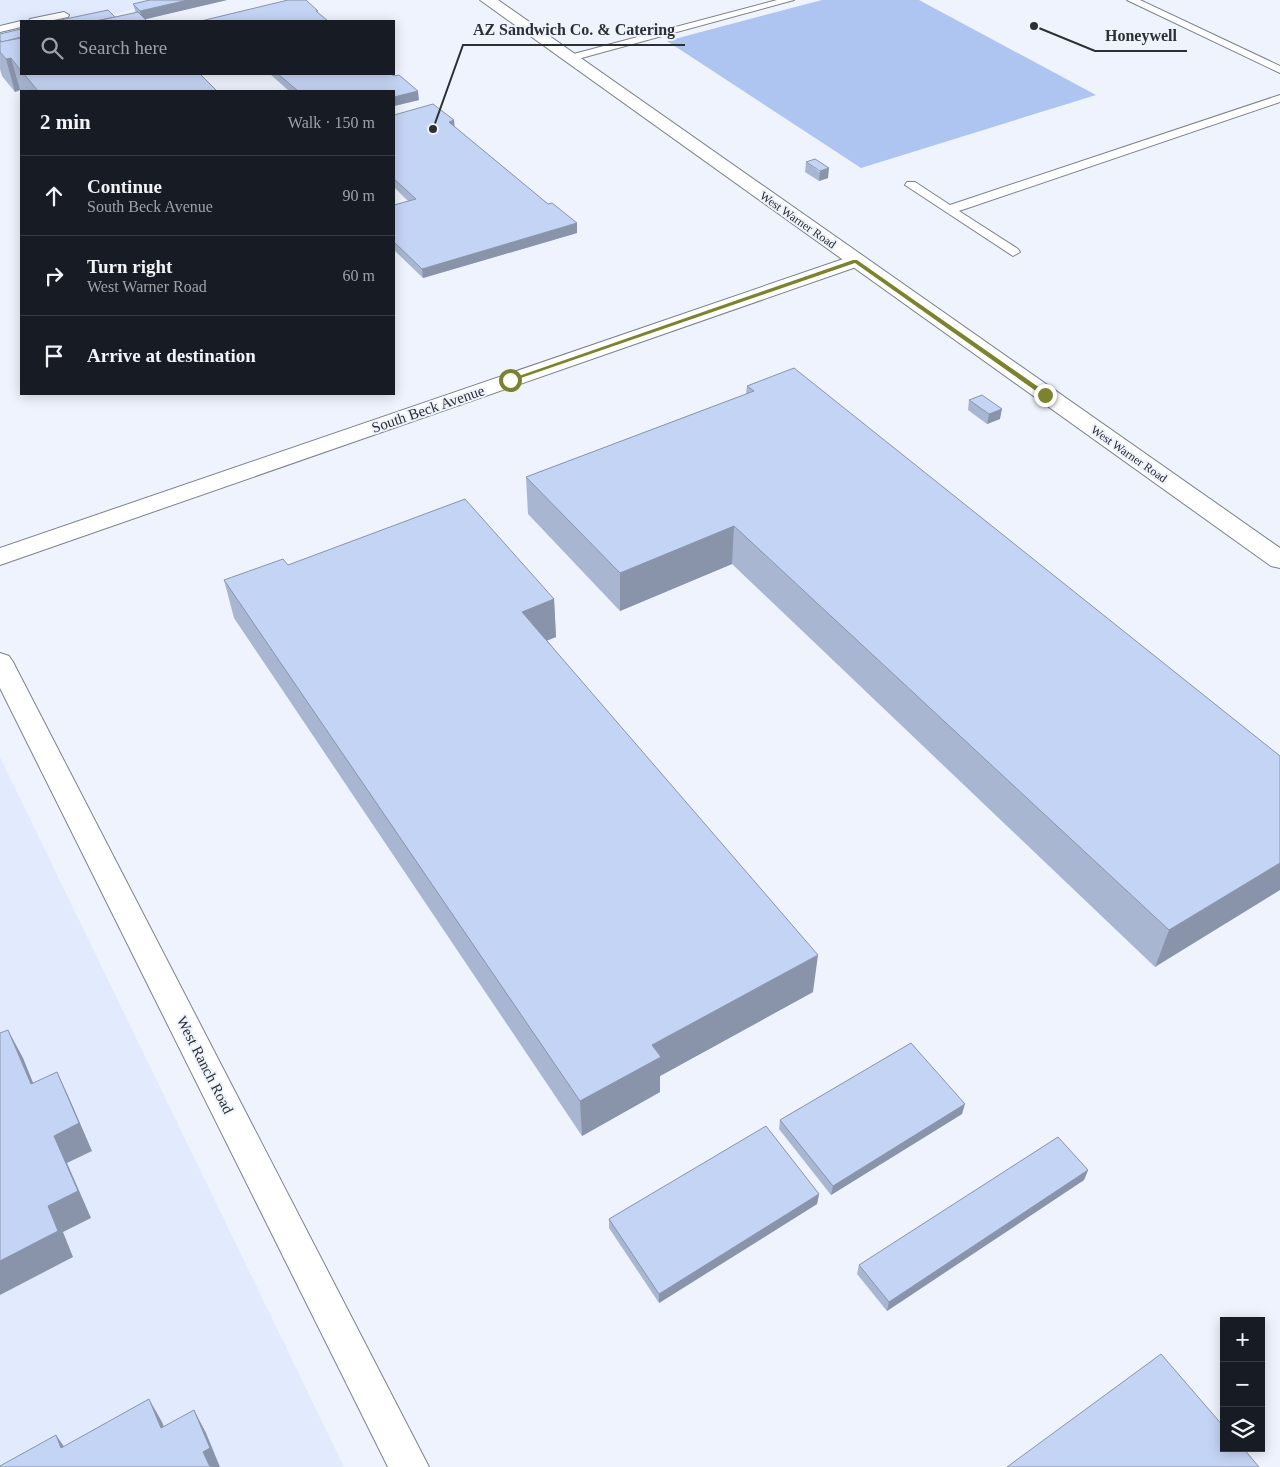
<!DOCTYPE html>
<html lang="en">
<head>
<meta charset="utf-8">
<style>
  body { margin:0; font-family:"Times New Roman",serif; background:#20242c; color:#f1f3f6 }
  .controls { position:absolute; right:15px; bottom:15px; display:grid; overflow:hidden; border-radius:0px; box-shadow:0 2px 12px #0003 }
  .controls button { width:45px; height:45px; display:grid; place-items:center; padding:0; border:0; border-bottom:1px solid #363941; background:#171b24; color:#f1f3f6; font:25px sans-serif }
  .stop { position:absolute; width:15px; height:15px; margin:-11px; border:4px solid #7b832f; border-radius:50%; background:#fff }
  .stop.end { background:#7b832f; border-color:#fff; box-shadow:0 1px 5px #0008 }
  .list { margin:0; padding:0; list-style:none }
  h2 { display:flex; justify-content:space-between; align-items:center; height:65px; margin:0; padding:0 20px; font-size:21px }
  h2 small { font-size:16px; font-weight:400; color:#9ea1a6 }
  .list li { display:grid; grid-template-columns:32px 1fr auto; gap:15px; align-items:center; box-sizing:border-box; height:80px; padding:0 20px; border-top:1px solid #363941 }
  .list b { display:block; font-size:19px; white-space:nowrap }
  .list p { margin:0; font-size:16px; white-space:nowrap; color:#9ea1a6 }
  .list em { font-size:16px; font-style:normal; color:#9ea1a6 }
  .icon { flex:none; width:28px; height:28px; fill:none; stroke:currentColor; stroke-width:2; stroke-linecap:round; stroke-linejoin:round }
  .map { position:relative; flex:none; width:1280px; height:1467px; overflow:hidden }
  .search { position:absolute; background:#171b24; box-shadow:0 2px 12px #0003; left:20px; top:20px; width:375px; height:55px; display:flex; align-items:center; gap:12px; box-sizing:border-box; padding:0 18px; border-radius:0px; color:#9ea1a6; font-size:19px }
  .panel { position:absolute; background:#171b24; box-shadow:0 2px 12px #0003; left:20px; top:90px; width:375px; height:305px; border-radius:0px }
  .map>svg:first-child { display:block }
</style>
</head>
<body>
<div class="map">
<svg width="1280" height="1467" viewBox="0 0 1280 1467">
  <rect width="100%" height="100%" fill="#eef3fd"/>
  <g fill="#e1ebfd">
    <path d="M0,0H176L79,21H21V34L0,39Z"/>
    <path d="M0,757L344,1467H0Z"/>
  </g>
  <path fill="#aec4f1" d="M822,0H919L1096,95L861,168L667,41Z"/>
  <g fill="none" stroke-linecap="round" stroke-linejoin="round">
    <defs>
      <g id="lane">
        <path d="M777,0H794L574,60L570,61L564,58L566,56Z"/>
        <path d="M1127,0H1140L1280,66V73Z"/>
        <path d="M64,12L69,15L68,17L49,21H29L30,19Z"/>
        <path d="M21,21H23L21,27L0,32V26Z"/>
        <path d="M1280,95V102L959,211L1018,249L1020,252L1013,256L905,185L907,182H915L950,205Z"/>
      </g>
      <g id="street">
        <path d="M855,255L862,257L865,261L862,265L0,565V548Z"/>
        <path d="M0,653L9,656L13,662L429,1467H388L0,688Z"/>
      </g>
      <path id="secondary" d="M480,0H498L1280,548V568L1271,566Z"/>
    </defs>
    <use href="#lane" stroke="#7b818b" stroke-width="2"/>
    <use href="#street" stroke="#7b818b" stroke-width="2"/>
    <use href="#secondary" stroke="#7b818b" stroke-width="2"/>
    <use href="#lane" fill="#fff" fill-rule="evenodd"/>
    <use href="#street" fill="#fff" fill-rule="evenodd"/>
    <use href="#secondary" fill="#fff" fill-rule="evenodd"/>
  </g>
  <g fill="#a9b6d2">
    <path d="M150,0H227L145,19L115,17L136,13L133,4Z"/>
    <path d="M21,29V74H200L217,91H21V92L20,90L15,92L2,76L0,69V34Z"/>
    <path d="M270,74H391L419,100L394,106V91H289Z"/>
    <path d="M394,115L455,127L548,204L577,223V233L423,278L394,250V205L408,201L394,187Z"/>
    <path d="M806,162L828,178L819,181L805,172Z"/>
    <path d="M747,386L1280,756L1155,967L732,564L620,611L528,514L526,477L746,394Z"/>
    <path d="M969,400L1000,419L987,424L968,410Z"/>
    <path d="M288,565L554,599L556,637L547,640L813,992L660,1076V1092L582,1136L234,618L224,580Z"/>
    <path d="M962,1114L831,1195L779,1129L780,1120Z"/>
    <path d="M1088,1170L1084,1180L887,1311L857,1274L859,1265Z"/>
    <path d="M819,1194L817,1204L659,1303L609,1228V1219Z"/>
  </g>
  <g fill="#8994ab">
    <path d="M188,0H227L142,20L140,11Z"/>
    <path d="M11,58L20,90L15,92L6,59Z"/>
    <path d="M418,91L419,100L394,106V97Z"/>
    <path d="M454,120L455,130L449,122Z"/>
    <path d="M829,168L828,178L819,181L820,171Z"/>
    <path d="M577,223V233L423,278L422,269Z"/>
    <path d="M1002,409L1000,419L987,424L989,414Z"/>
    <path d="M734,526L732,564L620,611V573Z"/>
    <path d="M554,599L556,637L524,650L522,612Z"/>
    <path d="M1280,863V890L1155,967L1169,930Z"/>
    <path d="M818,955L813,992L660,1076V1092L582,1136L580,1101L652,1045Z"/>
    <path d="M8,1030L23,1058L45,1112L31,1084Z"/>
    <path d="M57,1072L70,1100L92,1151L67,1163L91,1218L63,1232L73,1257L0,1295V1261L48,1206L54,1136Z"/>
    <path d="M965,1104L962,1114L831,1195L833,1186Z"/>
    <path d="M1088,1170L1084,1180L887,1311L889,1302Z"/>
    <path d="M819,1194L817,1204L659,1303V1294Z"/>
    <path d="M149,1399L162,1422L174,1451L161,1428Z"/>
    <path d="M194,1410L206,1433L220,1467H210L203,1452Z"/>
    <path d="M56,1435L72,1458L61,1448Z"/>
  </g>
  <g fill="#c4d4f4" stroke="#8994ab">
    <path d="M150,0H188L140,11L133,4Z"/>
    <path d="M288,0H306L318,11H316L328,21H201Z"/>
    <path d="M108,10L115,17L95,21H56Z"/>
    <path d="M138,12L147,21H97Z"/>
    <path d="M21,29V37L2,42L0,40V34Z"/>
    <path d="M21,38V71L11,58L6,59L0,52V42Z"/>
    <path d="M24,74H200L217,91H38Z"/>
    <path d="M278,74H391L394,76L399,75L418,91L394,97V91H298Z"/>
    <path d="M433,104L454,120L449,122L548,204L552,203L577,223L422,269L394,242V205L416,199L394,179V115Z"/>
    <path d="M815,159L829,168L820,171L806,162Z"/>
    <path d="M794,368L1280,756V863L1169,930L734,526L620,573L526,477L754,391L747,386Z"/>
    <path d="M982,395L1002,409L989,414L969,400Z"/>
    <path d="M465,499L554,599L522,612L818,955L652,1045L661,1057L580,1101L224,580L283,559L288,565Z"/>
    <path d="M8,1030L31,1084L57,1072L79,1123L54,1136L78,1191L48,1206L58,1231L0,1261V1033Z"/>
    <path d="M911,1043L965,1104L833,1186L780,1120Z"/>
    <path d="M766,1126L819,1194L659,1294L609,1219Z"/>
    <path d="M1058,1137L1088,1170L889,1302L859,1265Z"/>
    <path d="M1161,1354L1224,1427V1448H1243L1259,1467H1007Z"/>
    <path d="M149,1399L161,1428L194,1410L210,1448L203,1452L210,1467H0V1466L56,1435L61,1448Z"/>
  </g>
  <path fill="#7b832f" d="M853,260H857L1047,393V396H1043L855,263L512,381L507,380Z"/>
  <g text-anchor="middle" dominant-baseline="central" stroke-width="4" stroke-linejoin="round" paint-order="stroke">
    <g font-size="12" fill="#2c2f33" stroke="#eef3fd">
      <text transform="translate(798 220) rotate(35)">West Warner Road</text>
      <text transform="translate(1129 454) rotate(35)">West Warner Road</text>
    </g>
    <g font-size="15" fill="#2c2f33" stroke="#eef3fd">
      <text transform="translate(428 409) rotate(-19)">South Beck Avenue</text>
      <text transform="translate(205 1065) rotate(63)">West Ranch Road</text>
    </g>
  </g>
  <path fill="none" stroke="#2c2f33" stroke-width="2" d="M433 129L463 45H685M1034 26L1095 51H1187"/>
  <g fill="#2c2f33" stroke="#eef3fd" stroke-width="2">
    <circle cx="433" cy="129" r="5"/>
    <circle cx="1034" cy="26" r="5"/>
  </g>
  <g font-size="16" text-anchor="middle" font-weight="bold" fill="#2c2f33" stroke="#eef3fd" stroke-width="4" stroke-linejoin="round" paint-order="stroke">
    <text x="574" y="35">AZ Sandwich Co. &amp; Catering</text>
    <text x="1141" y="41">Honeywell</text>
  </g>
</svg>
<div class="controls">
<button>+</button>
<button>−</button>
<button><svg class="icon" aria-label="layers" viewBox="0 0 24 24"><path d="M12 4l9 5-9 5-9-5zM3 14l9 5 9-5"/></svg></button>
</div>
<div class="stop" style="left:510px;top:380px"></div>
<div class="stop end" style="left:1045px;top:395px"></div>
<div class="search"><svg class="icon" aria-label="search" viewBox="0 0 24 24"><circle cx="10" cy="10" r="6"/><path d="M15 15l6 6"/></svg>Search here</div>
<section class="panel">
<h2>2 min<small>Walk · 150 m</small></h2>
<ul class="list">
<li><svg class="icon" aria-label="ahead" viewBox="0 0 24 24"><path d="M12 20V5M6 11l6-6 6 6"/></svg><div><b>Continue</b><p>South Beck Avenue</p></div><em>90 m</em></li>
<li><svg class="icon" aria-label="right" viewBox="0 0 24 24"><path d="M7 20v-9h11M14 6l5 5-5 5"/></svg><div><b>Turn right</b><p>West Warner Road</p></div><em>60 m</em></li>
<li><svg class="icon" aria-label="arrive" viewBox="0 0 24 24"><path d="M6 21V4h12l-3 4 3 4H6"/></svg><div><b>Arrive at destination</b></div></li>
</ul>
</section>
</div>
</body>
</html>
